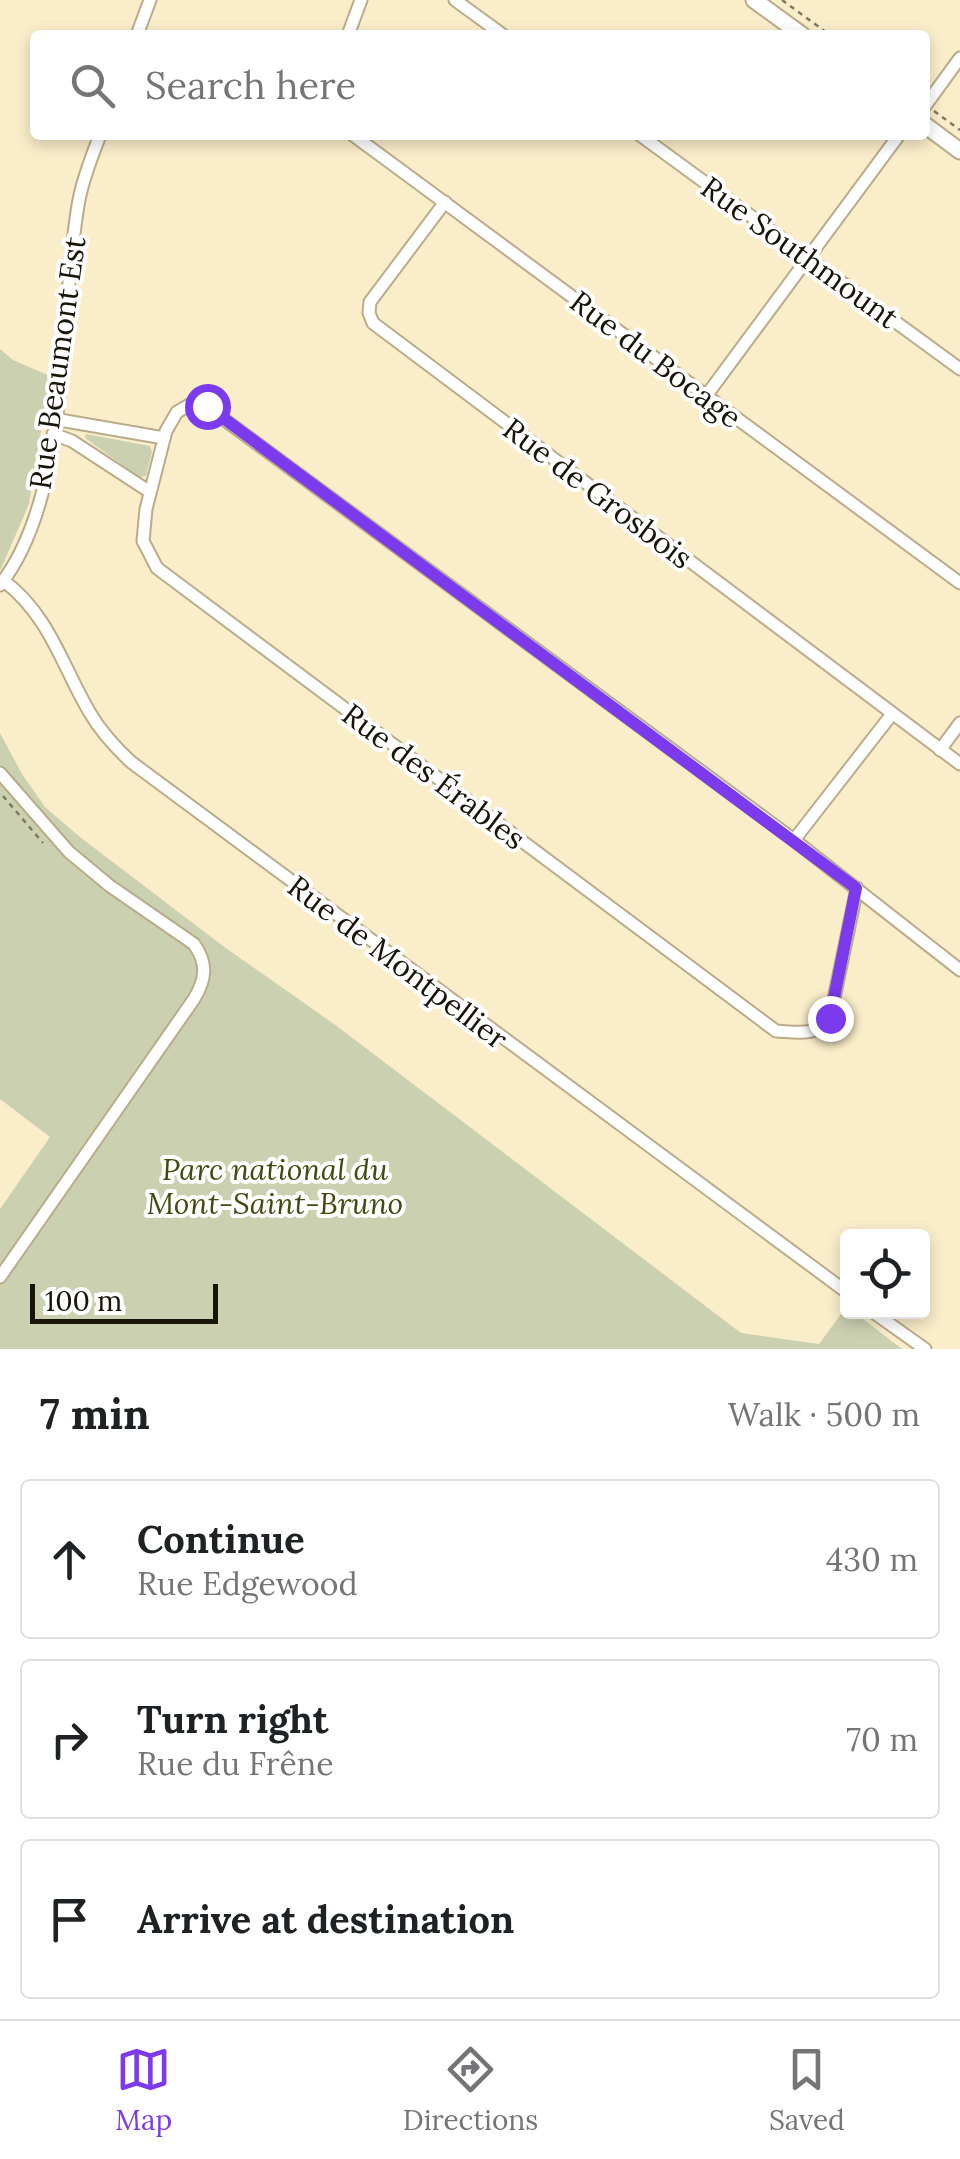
<!DOCTYPE html>
<html lang="en">
<head>
<meta charset="utf-8">
<style>
  body { margin:0; font-family:Lora,serif; background:#f2f2f2; color:#202124 }
  .controls { position:absolute; right:30px; bottom:30px; display:grid; overflow:hidden; border-radius:10px; box-shadow:0 5px 15px #0003 }
  .controls button { width:90px; height:90px; display:grid; place-items:center; padding:0; border:0; border-bottom:2px solid #e0e0e0; background:#fff; color:#202124; font:50px sans-serif }
  .scale { position:absolute; left:30px; bottom:25px; width:188px; box-sizing:border-box; padding-left:10px; border:5px solid #181407; border-top:0; font-size:28px; line-height:35px; white-space:nowrap; color:#181407; -webkit-text-stroke:8px #fff; paint-order:stroke }
  .stop { position:absolute; width:30px; height:30px; margin:-22px; border:8px solid #7c3aed; border-radius:50%; background:#fff }
  .stop.end { background:#7c3aed; border-color:#fff; box-shadow:0 2px 10px #0008 }
  .list { margin:0; padding:0; list-style:none }
  h2 { display:flex; justify-content:space-between; align-items:center; height:130px; margin:0; padding:0 40px; font-size:42px }
  h2 small { font-size:32px; font-weight:400; color:#757577 }
  .list li { display:grid; grid-template-columns:65px 1fr auto; gap:30px; align-items:center; box-sizing:border-box; height:160px; margin:0 20px 20px; padding:0 20px; border:2px solid #e0e0e0; border-radius:10px }
  .list b { display:block; font-size:38px; white-space:nowrap }
  .list p { margin:0; font-size:32px; white-space:nowrap; color:#757577 }
  .list em { font-size:32px; font-style:normal; color:#757577 }
  .icon { flex:none; width:55px; height:55px; fill:none; stroke:currentColor; stroke-width:2; stroke-linecap:round; stroke-linejoin:round }
  .map { position:relative; flex:none; width:960px; height:1349px; overflow:hidden }
  .search { position:absolute; background:#fff; box-shadow:0 5px 15px #0003; left:30px; right:30px; top:30px; height:110px; display:flex; align-items:center; gap:25px; box-sizing:border-box; padding:0 35px; border-radius:10px; color:#757577; font-size:38px }
  .sheet { height:670px; background:#fff }
  nav { display:flex; justify-content:space-around; align-items:center; box-sizing:border-box; height:140px; border-top:2px solid #e0e0e0; background:#fff; font-size:28px; color:#757577 }
  nav a { display:grid; justify-items:center; gap:5px }
  nav .on { color:#7c3aed }
  .map>svg:first-child { display:block }
</style>
</head>
<body>
<div class="map">
<svg width="960" height="1349" viewBox="0 0 960 1349">
  <rect width="100%" height="100%" fill="#faedca"/>
  <g fill="#cbd1b0">
    <path d="M0,349L13,360L50,376L29,504L0,571Z"/>
    <path d="M86,434L150,446L152,452L146,476L139,477L85,438Z"/>
    <path d="M0,733L22,774L45,807L80,837L223,946L334,1024L741,1333L819,1344L847,1306L848,1312H854L902,1349H0V1209L50,1137L0,1099Z"/>
  </g>
  <g fill="none" stroke-linecap="round" stroke-linejoin="round">
    <defs>
      <g id="street">
        <path d="M455,0L503,35"/>
        <path d="M137,35L150,0"/>
        <path d="M348,35L361,0"/>
        <path d="M925,106L960,58"/>
        <path d="M353,135L960,583"/>
        <path d="M640,135L960,369"/>
        <path d="M445,202L370,302L369,313L373,323L960,764"/>
        <path d="M706,396L899,135"/>
        <path d="M54,419L164,438"/>
        <path d="M53,434L72,441L150,492"/>
        <path d="M4,581C50,616 62,666 90,713C101,732 115,747 131,762L848,1293"/>
        <path d="M0,585C72,494 58,312 79,200C83,178 92,156 100,135"/>
        <path d="M940,750L960,723"/>
        <path d="M0,773L69,852L110,886L194,944C208,964 206,979 194,999L0,1277"/>
        <path d="M794,840L892,714"/>
        <path d="M857,888L830,1018C817,1037 797,1032 776,1031L157,568L143,541L146,509L166,431L177,412L191,404L210,409L794,840L960,970"/>
        <path d="M873,1312L925,1349"/>
      </g>
      <g id="secondary">
        <path d="M754,0L802,35"/>
        <path d="M925,125L960,151"/>
      </g>
    </defs>
    <use href="#street" stroke="#b8ac8b" stroke-width="15"/>
    <use href="#secondary" stroke="#b8ac8b" stroke-width="19"/>
    <g stroke="#807861" stroke-width="2.5" stroke-dasharray="5 5" stroke-linecap="butt">
      <path d="M782,0L830,35"/>
      <path d="M934,111L960,130"/>
      <path d="M3,796L43,843"/>
    </g>
    <use href="#street" stroke="#fff" stroke-width="11"/>
    <use href="#secondary" stroke="#fff" stroke-width="15"/>
  </g>
  <g fill="none" stroke-linecap="round" stroke-linejoin="round">
    <path stroke="#7c3aed" stroke-width="12" d="M207,406L856,888L830,1018"/>
  </g>
  <g text-anchor="middle" dominant-baseline="central" stroke-width="8" stroke-linejoin="round" paint-order="stroke">
    <g font-size="30" fill="#181407" stroke="#fff">
      <text transform="translate(800 252) rotate(36)">Rue Southmount</text>
      <text transform="translate(656 359) rotate(37)">Rue du Bocage</text>
      <text transform="translate(57 363) rotate(-82)">Rue Beaumont Est</text>
      <text transform="translate(598 493) rotate(37)">Rue de Grosbois</text>
      <text transform="translate(434 776) rotate(37)">Rue des Érables</text>
      <text transform="translate(398 962) rotate(37)">Rue de Montpellier</text>
    </g>
    <g font-size="30" font-style="italic" fill="#434a10" stroke="#fff">
      <text x="275" y="1169">Parc national du<tspan x="275" dy="34">Mont-Saint-Bruno</tspan></text>
    </g>
  </g>
</svg>
<div class="controls">
<button><svg class="icon" aria-label="locate" viewBox="0 0 24 24"><circle cx="12" cy="12" r="6"/><path d="M12 2v4M12 18v4M2 12h4M18 12h4"/></svg></button>
</div>
<div class="scale">100 m</div>
<div class="stop" style="left:207px;top:406px"></div>
<div class="stop end" style="left:830px;top:1018px"></div>
<div class="search"><svg class="icon" aria-label="search" viewBox="0 0 24 24"><circle cx="10" cy="10" r="6"/><path d="M15 15l6 6"/></svg>Search here</div>
</div>
<section class="sheet">
<h2>7 min<small>Walk · 500 m</small></h2>
<ul class="list">
<li><svg class="icon" aria-label="ahead" viewBox="0 0 24 24"><path d="M12 20V5M6 11l6-6 6 6"/></svg><div><b>Continue</b><p>Rue Edgewood</p></div><em>430 m</em></li>
<li><svg class="icon" aria-label="right" viewBox="0 0 24 24"><path d="M7 20v-9h11M14 6l5 5-5 5"/></svg><div><b>Turn right</b><p>Rue du Frêne</p></div><em>70 m</em></li>
<li><svg class="icon" aria-label="arrive" viewBox="0 0 24 24"><path d="M6 21V4h12l-3 4 3 4H6"/></svg><div><b>Arrive at destination</b></div></li>
</ul>
</section>
<nav>
<a class="on"><svg class="icon" aria-label="map" viewBox="0 0 24 24"><path d="M3 6l6-2 6 2 6-2v14l-6 2-6-2-6 2zM9 4v14M15 6v14"/></svg>Map</a>
<a><svg class="icon" aria-label="directions" viewBox="0 0 24 24"><path d="M12 3l9 9-9 9-9-9zM9 14v-3h6M13 9l2 2-2 2"/></svg>Directions</a>
<a><svg class="icon" aria-label="saved" viewBox="0 0 24 24"><path d="M7 4h10v16l-5-4-5 4z"/></svg>Saved</a>
</nav>
</body>
</html>
